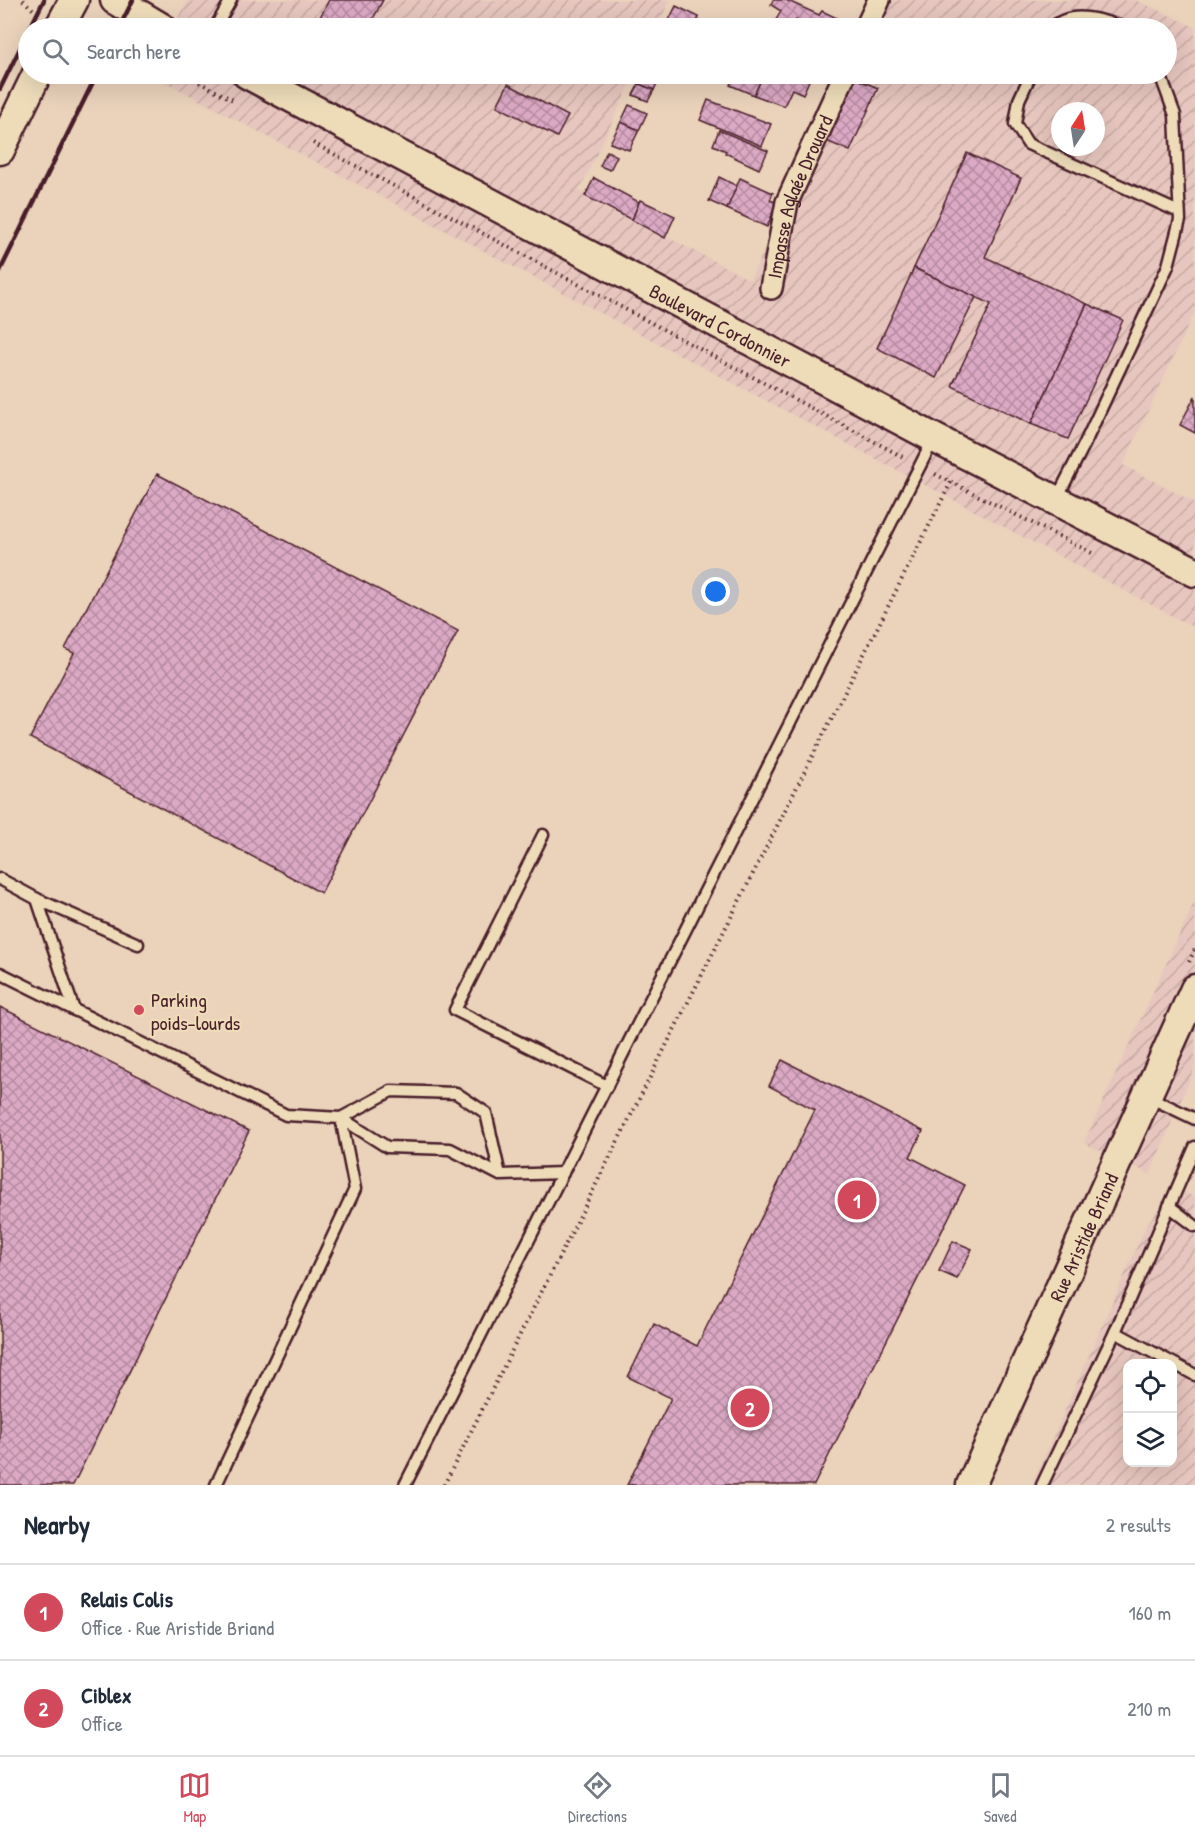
<!DOCTYPE html>
<html lang="en">
<head>
<meta charset="utf-8">
<style>
  body { margin:0; font-family:"Patrick Hand",sans-serif; background:#f6f6f7; color:#1f2937 }
  .controls { position:absolute; right:18px; bottom:18px; display:grid; overflow:hidden; border-radius:12px; box-shadow:0 6px 24px #0002 }
  .controls button { width:54px; height:54px; display:grid; place-items:center; padding:0; border:0; border-bottom:2px solid #e0e1e3; background:#fff; color:#1f2937; font:30px sans-serif }
  .compass { position:absolute; left:1051px; top:102px; width:54px; height:54px; border-radius:50%; background:#fff; box-shadow:0 6px 24px #0002; rotate:12deg }
  .you { position:absolute; left:716px; top:592px; width:21px; height:21px; margin:-15px; border:4px solid #fff; border-radius:50%; background:#1a73e8; box-shadow:0 0 0 9px #1a73e833 }
  .badge { display:grid; place-items:center; width:39px; height:39px; border-radius:50%; background:#d1495b; color:#fff; font-size:20px; font-weight:700 }
  .pin { position:absolute; translate:-50% -50%; border:3px solid #fff; box-shadow:0 2px 6px #0006 }
  .list { margin:0; padding:0; list-style:none }
  h2 { display:flex; justify-content:space-between; align-items:center; height:78px; margin:0; padding:0 24px; font-size:26px }
  h2 small { font-size:20px; font-weight:400; color:#747a83 }
  .list li { display:grid; grid-template-columns:39px 1fr auto; gap:18px; align-items:center; box-sizing:border-box; height:96px; padding:0 24px; border-top:2px solid #e0e1e3 }
  .list b { display:block; font-size:22px; white-space:nowrap }
  .list p { margin:0; font-size:20px; white-space:nowrap; color:#747a83 }
  .list em { font-size:20px; font-style:normal; color:#747a83 }
  .icon { flex:none; width:33px; height:33px; fill:none; stroke:currentColor; stroke-width:2; stroke-linecap:round; stroke-linejoin:round }
  .map { position:relative; flex:none; width:1195px; height:1485px; overflow:hidden }
  .search { position:absolute; background:#fff; box-shadow:0 6px 24px #0002; left:18px; right:18px; top:18px; height:66px; display:flex; align-items:center; gap:15px; box-sizing:border-box; padding:0 21px; border-radius:33px; color:#747a83; font-size:22px }
  .sheet { height:270px; background:#fff }
  nav { display:flex; justify-content:space-around; align-items:center; box-sizing:border-box; height:84px; border-top:2px solid #e0e1e3; background:#fff; font-size:16px; color:#747a83 }
  nav a { display:grid; justify-items:center; gap:3px }
  nav .on { color:#d1495b }
  .map>svg:first-child { display:block }
</style>
</head>
<body>
<div class="map">
<svg width="1195" height="1485" viewBox="0 0 1195 1485">
  <defs>
    <pattern id="industrial-furrows" width="10" height="10" patternUnits="userSpaceOnUse" patternTransform="scale(1.5)"><rect width="10" height="10" fill="#e6c6be"/><path d="M-1 1l2-2M0 10L10 0M9 11l2-2" fill="none" stroke="#c7aaa3"/></pattern>
    <pattern id="building-cross-hatch" width="8" height="8" patternUnits="userSpaceOnUse" patternTransform="scale(1.5)"><rect width="8" height="8" fill="#dca9c5"/><path d="M0 0l8 8M0 8l8-8" fill="none" stroke="#b489a0"/></pattern>
  </defs>
  <rect width="100%" height="100%" fill="#ead2bb"/>
  <filter id="ink" filterUnits="userSpaceOnUse"><feTurbulence type="fractalNoise" baseFrequency=".0167" numOctaves="2"/><feDisplacementMap in="SourceGraphic" scale="12" xChannelSelector="R" yChannelSelector="G"/><feConvolveMatrix kernelMatrix="1 2 1 2 8 2 1 2 1" color-interpolation-filters="sRGB"/></filter>
  <g filter="url(#ink)">
    <g fill="url(#industrial-furrows)" fill-rule="evenodd">
      <path d="M188,0H670L656,28H172Z"/>
      <path d="M884,0H1135L1195,27V311L1123,465L1195,503V628L150,74H635L579,191L750,280L849,74H1166V28H871ZM1060,111H1096V147H1060Z"/>
      <path d="M1195,901V1067L1150,1174L1084,1143Z"/>
      <path d="M1177,1188L1195,1198V1485H1032L1147,1224ZM1128,1364H1172V1462H1128Z"/>
    </g>
    <g fill="url(#building-cross-hatch)" stroke="#4a1f2b" stroke-width="1.5">
      <path d="M329,0H383L368,28H328L317,23Z"/>
      <path d="M773,0H786L819,15L822,11L837,18L832,28H810L796,20L792,28L776,20L781,11L771,5Z"/>
      <path d="M676,6L699,17L694,28H665Z"/>
      <path d="M644,74H680L677,80L661,74L654,90L639,84Z"/>
      <path d="M735,74H757L762,78L754,95L730,85Z"/>
      <path d="M757,74L783,75L812,74L803,94L792,89L784,106L754,95L762,78Z"/>
      <path d="M852,77L878,88L850,151L824,140Z"/>
      <path d="M508,84L568,116L557,137L497,106Z"/>
      <path d="M639,84L654,90L648,101L633,95Z"/>
      <path d="M708,100L771,124L762,146L700,120Z"/>
      <path d="M629,105L647,113L639,130L621,122Z"/>
      <path d="M621,122L639,130L629,150L610,143Z"/>
      <path d="M719,130L768,151L759,169L725,153L726,151L713,145Z"/>
      <path d="M607,151L617,156L610,170L600,166Z"/>
      <path d="M967,153L1021,178L985,257L1087,304L1031,424L952,386L991,304L914,268Z"/>
      <path d="M719,177L737,186L727,209L709,201Z"/>
      <path d="M594,178L639,202L632,220L585,196Z"/>
      <path d="M740,178L773,193L770,200L777,203L767,227L727,209Z"/>
      <path d="M640,200L675,216L665,238L632,220Z"/>
      <path d="M914,268L976,297L936,378L877,348Z"/>
      <path d="M1087,304L1123,320L1068,439L1031,424Z"/>
      <path d="M1195,396V433L1180,425Z"/>
      <path d="M157,474L458,631L321,893L30,738L74,653L65,649Z"/>
      <path d="M0,1007L249,1131L73,1485H0Z"/>
      <path d="M782,1060L923,1131L910,1157L965,1185L814,1485H627L671,1398L628,1377L654,1324L697,1346L815,1110L769,1086Z"/>
      <path d="M953,1241L972,1249L957,1279L939,1271Z"/>
    </g>
    <g fill="none" stroke-linecap="round" stroke-linejoin="round">
      <defs>
        <g id="lane">
          <path d="M215,28L231,0"/>
          <path d="M1052,28C1071,9 1103,20 1125,28"/>
          <path d="M1031,74L1019,100L1015,124L1028,144L1179,212"/>
          <path d="M1056,500L1084,445L1168,266L1180,220L1175,115L1160,74"/>
          <path d="M543,835L455,1010L607,1086"/>
          <path d="M0,879L37,899L74,1010"/>
          <path d="M37,899L138,944"/>
          <path d="M0,973L286,1115L341,1118L355,1189L216,1485"/>
          <path d="M1147,1096L1195,1119"/>
          <path d="M1195,1147L1115,1332L1195,1375"/>
          <path d="M500,1175L486,1113L456,1093L391,1091L341,1118L387,1147L450,1149L500,1175L563,1173"/>
          <path d="M1169,1206L1195,1226"/>
          <path d="M405,1485L934,438"/>
          <path d="M1042,1485L1115,1332"/>
        </g>
        <g id="street">
          <path d="M866,28L879,0"/>
          <path id="s1" d="M771,288L787,202L845,74"/>
        </g>
        <g id="secondary">
          <path d="M115,0L162,28"/>
          <path d="M59,28L74,0"/>
          <path id="s2" d="M247,74L934,438L1195,572"/>
          <path d="M0,150L37,74"/>
          <path id="s3" d="M971,1485L1195,989"/>
        </g>
      </defs>
      <use href="#lane" stroke="#4a1f2b" stroke-width="15"/>
      <use href="#street" stroke="#4a1f2b" stroke-width="26"/>
      <use href="#secondary" stroke="#4a1f2b" stroke-width="33"/>
      <g stroke="#4a1f2b" stroke-width="4" stroke-dasharray="1.5 4.5" stroke-linecap="butt">
        <path d="M23,0L38,14"/>
        <path d="M183,74L235,101"/>
        <path d="M313,143L905,458"/>
        <path d="M935,474L1092,553"/>
        <path d="M1189,962L1195,949"/>
        <path d="M444,1485L951,482"/>
      </g>
      <use href="#lane" stroke="#eedcb9" stroke-width="10"/>
      <use href="#street" stroke="#eedcb9" stroke-width="21"/>
      <use href="#secondary" stroke="#eedcb9" stroke-width="28"/>
      <g stroke="#4a1f2b" stroke-width="4.5">
        <path d="M30,28L44,0"/>
        <path d="M119,28L133,0"/>
        <path d="M0,89L28,32"/>
        <path d="M0,271L97,74"/>
      </g>
    </g>
  </g>
  <circle fill="#d1495b" stroke="#eedcb9" stroke-width="2" cx="139" cy="1010" r="6"/>
  <g text-anchor="middle" dominant-baseline="central" stroke-width="4.5" stroke-linejoin="round" paint-order="stroke">
    <g font-size="20" fill="#4a1f2b" stroke="#eedcb9">
      <text stroke="none"><textPath href="#s1" startOffset="96">Impasse Aglaée Drouard</textPath></text>
      <text stroke="none"><textPath href="#s2" startOffset="536">Boulevard Cordonnier</textPath></text>
      <text stroke="none"><textPath href="#s3" startOffset="272">Rue Aristide Briand</textPath></text>
    </g>
    <g font-size="20" fill="#4a1f2b" stroke="#eedcb9" text-anchor="start">
      <text x="151" y="999">Parking<tspan x="151" dy="23">poids-lourds</tspan></text>
    </g>
  </g>
</svg>
<div class="controls">
<button><svg class="icon" aria-label="locate" viewBox="0 0 24 24"><circle cx="12" cy="12" r="6"/><path d="M12 2v4M12 18v4M2 12h4M18 12h4"/></svg></button>
<button><svg class="icon" aria-label="layers" viewBox="0 0 24 24"><path d="M12 4l9 5-9 5-9-5zM3 14l9 5 9-5"/></svg></button>
</div>
<svg class="compass" viewBox="-18 -18 36 36"><path d="M0-13l5 13h-10z" fill="#e53935"/><path d="M0 13l5-13h-10z" fill="#747a83"/></svg>
<div class="you"></div>
<div class="pin badge" style="left:857px;top:1200px">1</div>
<div class="pin badge" style="left:750px;top:1408px">2</div>
<div class="search"><svg class="icon" aria-label="search" viewBox="0 0 24 24"><circle cx="10" cy="10" r="6"/><path d="M15 15l6 6"/></svg>Search here</div>
</div>
<section class="sheet">
<h2>Nearby<small>2 results</small></h2>
<ul class="list">
<li><span class="badge">1</span><div><b>Relais Colis</b><p>Office · Rue Aristide Briand</p></div><em>160 m</em></li>
<li><span class="badge">2</span><div><b>Ciblex</b><p>Office</p></div><em>210 m</em></li>
</ul>
</section>
<nav>
<a class="on"><svg class="icon" aria-label="map" viewBox="0 0 24 24"><path d="M3 6l6-2 6 2 6-2v14l-6 2-6-2-6 2zM9 4v14M15 6v14"/></svg>Map</a>
<a><svg class="icon" aria-label="directions" viewBox="0 0 24 24"><path d="M12 3l9 9-9 9-9-9zM9 14v-3h6M13 9l2 2-2 2"/></svg>Directions</a>
<a><svg class="icon" aria-label="saved" viewBox="0 0 24 24"><path d="M7 4h10v16l-5-4-5 4z"/></svg>Saved</a>
</nav>
</body>
</html>
